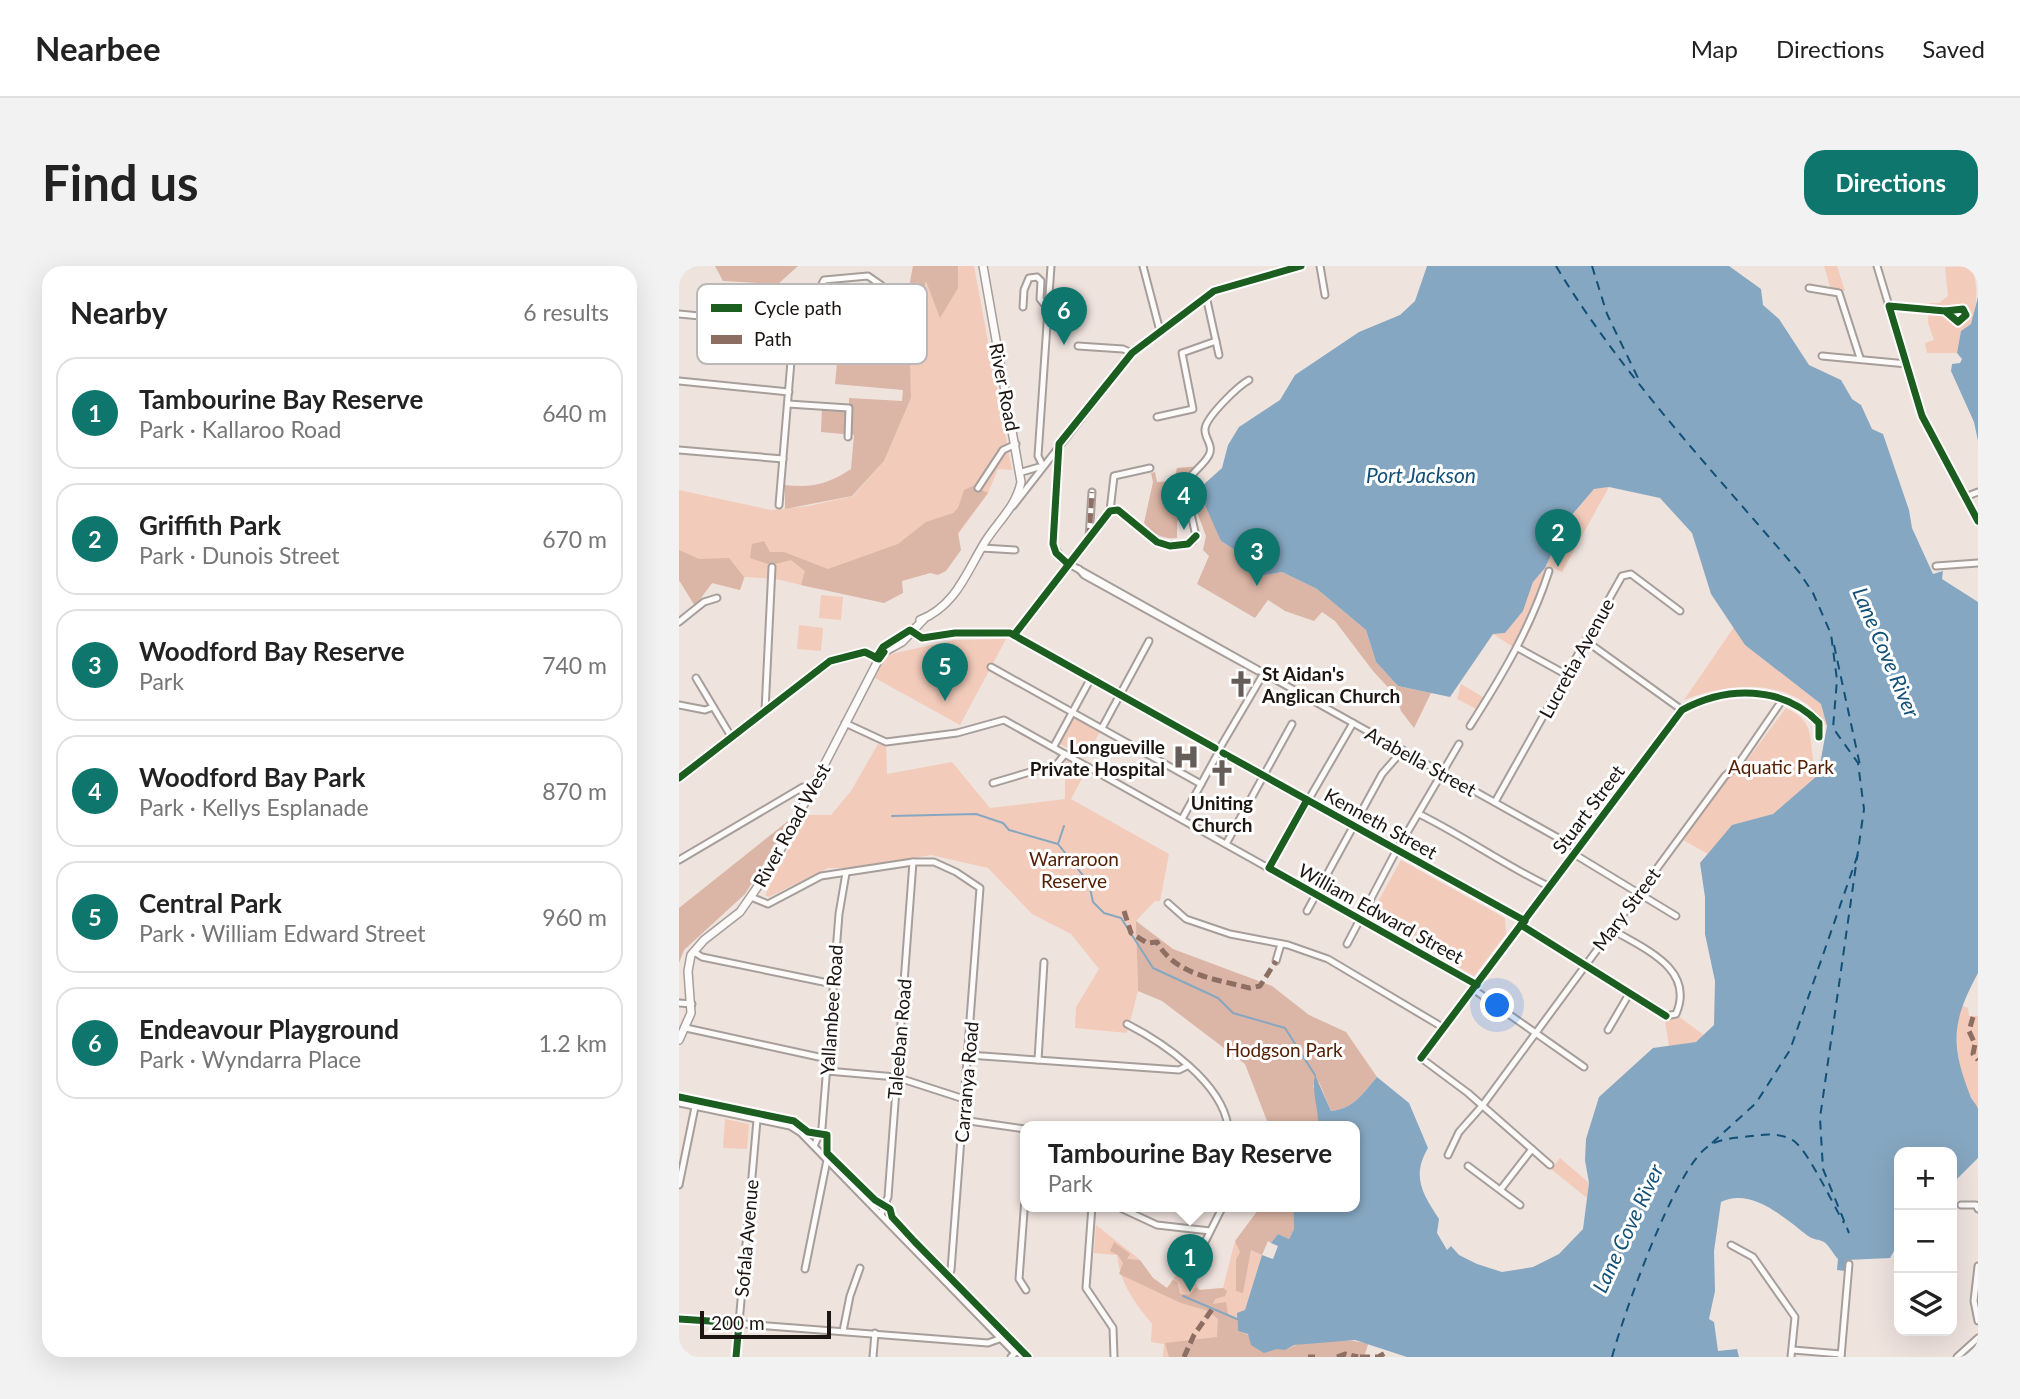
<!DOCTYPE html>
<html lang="en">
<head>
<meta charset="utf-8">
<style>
  body { margin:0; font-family:Lato,sans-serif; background:#f2f2f2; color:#222 }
  .controls { position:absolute; right:21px; bottom:21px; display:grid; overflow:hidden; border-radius:14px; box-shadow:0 7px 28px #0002 }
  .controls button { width:63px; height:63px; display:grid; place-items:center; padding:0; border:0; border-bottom:2px solid #e0e0e0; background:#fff; color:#222; font:35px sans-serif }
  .scale { position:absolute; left:21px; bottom:18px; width:131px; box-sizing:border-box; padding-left:7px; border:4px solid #1c1512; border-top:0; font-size:19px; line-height:24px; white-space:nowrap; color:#1c1512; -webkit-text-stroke:5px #fff; paint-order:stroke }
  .you { position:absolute; left:819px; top:740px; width:24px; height:24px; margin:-18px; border:5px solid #fff; border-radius:50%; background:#1a73e8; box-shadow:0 0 0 10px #1a73e833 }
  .badge { display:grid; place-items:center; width:46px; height:46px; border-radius:50%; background:#0f766e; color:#fff; font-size:23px; font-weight:700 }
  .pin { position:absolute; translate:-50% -58px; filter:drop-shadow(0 2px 4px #0008) }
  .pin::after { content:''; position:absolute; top:37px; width:24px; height:21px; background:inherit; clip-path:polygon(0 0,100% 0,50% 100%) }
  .popup { position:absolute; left:341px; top:855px; width:340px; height:91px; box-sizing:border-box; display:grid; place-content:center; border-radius:14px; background:#fff; filter:drop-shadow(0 2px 5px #0005); font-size:23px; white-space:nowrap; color:#767676 }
  .popup b { font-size:26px; color:#222 }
  .popup::after { content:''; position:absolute; left:50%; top:100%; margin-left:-14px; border:14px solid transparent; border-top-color:#fff }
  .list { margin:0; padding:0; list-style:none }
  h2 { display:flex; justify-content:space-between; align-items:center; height:91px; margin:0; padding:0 28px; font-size:30px }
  h2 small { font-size:23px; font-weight:400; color:#767676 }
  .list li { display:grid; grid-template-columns:46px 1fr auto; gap:21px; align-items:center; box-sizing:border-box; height:112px; margin:0 14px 14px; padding:0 14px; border:2px solid #e0e0e0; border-radius:21px }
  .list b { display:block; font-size:26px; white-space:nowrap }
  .list p { margin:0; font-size:23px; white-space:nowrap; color:#767676 }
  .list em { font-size:23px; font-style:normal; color:#767676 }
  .icon { flex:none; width:38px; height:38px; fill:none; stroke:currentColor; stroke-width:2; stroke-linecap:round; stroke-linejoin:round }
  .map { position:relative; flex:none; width:1299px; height:1091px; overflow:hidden; border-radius:21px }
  header { display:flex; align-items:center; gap:42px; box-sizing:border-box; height:98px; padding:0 35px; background:#fff; border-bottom:2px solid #e0e0e0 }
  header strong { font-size:33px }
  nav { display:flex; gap:38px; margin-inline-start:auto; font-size:24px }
  .intro { display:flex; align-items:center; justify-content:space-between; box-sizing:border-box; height:168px; padding:0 42px }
  h1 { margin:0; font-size:49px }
  .button { padding:18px 32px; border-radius:21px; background:#0f766e; color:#fff; font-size:24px; font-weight:700 }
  main { display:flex; gap:42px; padding:0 42px }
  aside { flex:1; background:#fff; border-radius:21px; box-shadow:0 7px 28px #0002 }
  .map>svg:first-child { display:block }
</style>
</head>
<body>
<header>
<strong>Nearbee</strong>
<nav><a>Map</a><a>Directions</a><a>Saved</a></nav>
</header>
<div class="intro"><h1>Find us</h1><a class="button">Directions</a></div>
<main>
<aside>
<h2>Nearby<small>6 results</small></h2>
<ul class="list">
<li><span class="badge">1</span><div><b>Tambourine Bay Reserve</b><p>Park · Kallaroo Road</p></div><em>640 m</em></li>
<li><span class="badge">2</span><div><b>Griffith Park</b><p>Park · Dunois Street</p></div><em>670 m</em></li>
<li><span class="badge">3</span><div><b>Woodford Bay Reserve</b><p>Park</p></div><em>740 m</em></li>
<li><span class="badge">4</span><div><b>Woodford Bay Park</b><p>Park · Kellys Esplanade</p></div><em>870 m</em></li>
<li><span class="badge">5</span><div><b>Central Park</b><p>Park · William Edward Street</p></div><em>960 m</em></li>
<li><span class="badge">6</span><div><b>Endeavour Playground</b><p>Park · Wyndarra Place</p></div><em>1.2 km</em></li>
</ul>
</aside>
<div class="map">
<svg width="1299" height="1091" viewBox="0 0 1299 1091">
  <rect width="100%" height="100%" fill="#efe3de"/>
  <g fill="#f2cbbb">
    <path d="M251,0H295L333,204L319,203L309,227L251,307L222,315L224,327L135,322L97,313L66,311L61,324L33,317L16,340L0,314V224L92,244L130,240L174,230L205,195L232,132L231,88Z"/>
    <path d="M1145,0H1158L1166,25L1152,24Z"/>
    <path d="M1293,0C1299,21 1299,37 1292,58L1282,65L1278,87H1248L1246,77L1255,74L1249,57L1250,37H1260L1269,30L1266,1Z"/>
    <path d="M930,221L883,306L870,300L834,381L814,368L826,367L844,345L854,316L866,302L888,256L915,223Z"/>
    <path d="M142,329L164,331L162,354L140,352Z"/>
    <path d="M120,359L144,362L142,385L118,383Z"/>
    <path d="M1055,361L1066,379L1142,438L1148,460C1140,453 1134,441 1125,436C1090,413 1042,419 1005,434Z"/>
    <path d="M327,373L281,459L196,412L207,389L275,374Z"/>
    <path d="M782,418L807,433L799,444L778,433Z"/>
    <path d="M1107,442C1142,458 1126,479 1139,509L1094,548L1053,560L1029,588L1004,574L1049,510L1062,502Z"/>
    <path d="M396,450L422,464L406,492L381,478Z"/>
    <path d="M199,478L207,479L208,508L273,496L311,542L386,533V494L407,505L392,533L490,588L481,635H476L457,655L631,810L641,845L640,860H616L620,842L458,688L459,725L448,767L396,762L397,741L420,703L392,668L353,648L309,602L252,589L178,602H149L90,631L86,629L127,549H152L172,525Z"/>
    <path d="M722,594L826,652L827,668L795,710L691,650Z"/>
    <path d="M1281,739L1289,742L1290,750H1299V842C1279,815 1273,772 1281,739Z"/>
    <path d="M999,750L1025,769L1017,776L990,780L986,755Z"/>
    <path d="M46,853L70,858L68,883L44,882Z"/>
    <path d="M881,892L910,917L908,932L872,903Z"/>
    <path d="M417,959L459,992L474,1012L488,1022L502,1002L509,1005L521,1024L544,1022L556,975L583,989L566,1044L615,1079L689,1078L685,1091H484L485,1078L472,1076L473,1058C456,1037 441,1018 438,989L415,987Z"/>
  </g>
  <g fill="#dbb5a5">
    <path d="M36,0H119L99,18L44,15Z"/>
    <path d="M234,0H279V22L261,52L247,15L231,88L232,132L205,195L173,230L106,243V219C134,222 149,218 172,203L175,169L142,166L143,142L170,140V132L223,135L224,124L156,118L161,66L220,71Z"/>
    <path d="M522,200L517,208L542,275L559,286L575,311L603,306L638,323L687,364L697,396L719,420L752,427L735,462L722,445L717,430L694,405L656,355L643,346L635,355L606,345L589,334L576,352L518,318L530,290L524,284L527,270L507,217L498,257V272C483,273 475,269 465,257L474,216L472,207L476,206L478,216L495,215L498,202Z"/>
    <path d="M294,220L309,227L279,267L282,284L267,305L259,309L251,307L223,315L224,327L205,337L122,319L126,305L112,294L92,299L71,292L73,278L85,275L91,286H105L149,303L219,278L247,256L274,247L279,242L285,224Z"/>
    <path d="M0,284L20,293L50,292L65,311L61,324L33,317L16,340L0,314Z"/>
    <path d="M114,551L66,628L5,684L0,697V642Z"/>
    <path d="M457,655L494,683L593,720L630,749L667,766L698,811C684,827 675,843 652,845L640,816L634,819L640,843L639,860H590L566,798L483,735L459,725Z"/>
    <path d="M582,940H614L615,963L610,973L599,968L592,977L589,975L583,989L572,984L564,1027L557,1025V994L561,986L556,975Z"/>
    <path d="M435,976L451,988L448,993L461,994L474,1012L488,1022L494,1014L498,1016L501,1028L510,1029L517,1021L520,1024L544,1022L548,1025L546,1030L536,1033L534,1038L547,1036L549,1048L558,1054L559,1065L606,1084C626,1072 667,1071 689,1078L685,1091H490L486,1077L538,1071L539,1053L529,1045L502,1037L440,1008L444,997L439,989L431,985Z"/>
  </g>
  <g fill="#86a7c1">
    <path d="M748,0H1050L1082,23L1084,39L1100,53L1130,99L1162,114L1173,133L1182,139L1193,163L1204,168L1230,244L1233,262L1254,308L1264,305L1263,313L1299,336V707C1273,755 1271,778 1291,829C1292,834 1298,838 1299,843C1299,856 1299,878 1299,892L1273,918V886H1220V976L1211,992L1168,994L1166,1005L1158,1004L1159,993C1155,989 1149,978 1145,976C1139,973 1135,974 1129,970C1106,952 1072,921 1042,936L1035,985L1036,1025L1030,1053L1035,1056L1039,1085L1058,1083L1060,1091H728L676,1074L615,1079L606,1084L598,1083L585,1087L572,1079L569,1068L559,1065L558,1047L566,1044L583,989L594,993L599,980L592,977L599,968L610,973L615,963L614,940H676V860H639C640,843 632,825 636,809L652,845C675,843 684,827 698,811L730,837L749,882C732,911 744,928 760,953L758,967L768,984L772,980L780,989L798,998L823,1006L854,1001L880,988L904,963L910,917L906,894L907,873L920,831L974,782L1017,776L1035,759L1036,715L1026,668V631L1021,597L1053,559L1094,548L1139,509L1148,460L1142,438L1066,379L1032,328L1013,267L981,232L930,221L915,223L887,256L866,302L854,316L844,345L826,367L814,368L771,431L719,420L697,396L687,364L638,323L603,306L575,311L559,286L542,275L526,239L523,220L543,202L549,179L560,161L601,134L616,109L680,66L721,49L736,35Z"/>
    <path d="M1299,31V175L1295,156L1272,105L1273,98L1281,97L1283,93L1278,87L1282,65L1292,58Z"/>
  </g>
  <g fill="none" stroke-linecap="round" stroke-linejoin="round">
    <g stroke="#86a7c1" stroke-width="2">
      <path d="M213,550L297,548L324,557L330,564L379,578L410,617L414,636L425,647L442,652L474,702L539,732L554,747L606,762L636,809"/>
      <path d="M379,578L385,560"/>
      <path d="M504,1030L558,1053"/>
    </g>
    <g stroke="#125077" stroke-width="2" stroke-dasharray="9 7" stroke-linecap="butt">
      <path d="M877,0C944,111 1037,208 1120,306L1134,327L1152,368L1158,414L1154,462L1179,497L1185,543L1141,852L1144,903L1170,967"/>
      <path d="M913,0L928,48L959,112"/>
      <path d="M1155,379L1182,504"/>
      <path d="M1033,877L1077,837L1111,784L1179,588"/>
      <path d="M933,1091C945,1047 994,908 1027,882C1039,872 1058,872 1073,870C1086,868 1103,867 1115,875C1130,886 1154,939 1165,957"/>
    </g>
    <defs>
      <g id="street">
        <path d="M464,0L481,65"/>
        <path d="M641,0L646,29"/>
        <path d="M1198,0L1210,40L1266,45L1284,43L1287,49L1279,56L1266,45"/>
        <path d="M1130,22L1160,27L1181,92"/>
        <path d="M527,30L540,89"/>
        <path d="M344,41L345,24L350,12L358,11L362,15L361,33L369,43"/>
        <path d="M0,48L217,69"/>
        <path d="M122,59L145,14L189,10L202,19"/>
        <path d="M399,80L444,83L453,87"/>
        <path d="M1143,90L1228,98"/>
        <path d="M0,115L110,126"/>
        <path d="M109,138L170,142L169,171"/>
        <path d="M478,151L514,143L503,87L537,75"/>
        <path d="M380,178L374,278L383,294L899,583"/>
        <path d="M0,184L104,193"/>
        <path d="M363,198L359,190L372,0"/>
        <path d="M343,206L360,201"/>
        <path d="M299,222L324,184L337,178"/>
        <path d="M1286,231L1299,226"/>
        <path d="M100,239L115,59"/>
        <path d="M334,240L453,87L535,25L622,0"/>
        <path d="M431,245L439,244C460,260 485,292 514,275L517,270L510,239L509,215C514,205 525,199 530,189C535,179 525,172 526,163C527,151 559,120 570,114"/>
        <path d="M431,245L435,210L471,202"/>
        <path d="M410,272L413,226"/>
        <path d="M303,282L336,284"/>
        <path d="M1257,300L1299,297"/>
        <path d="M400,303L405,309L579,405"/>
        <path d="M0,356L25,336L38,332"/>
        <path d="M233,365L243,372L276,367H331L536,482"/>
        <path d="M335,369L431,245"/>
        <path d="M907,375L1003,444"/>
        <path d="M839,382L888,409"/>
        <path d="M312,401L522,518"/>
        <path d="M17,412L53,472"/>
        <path d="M0,439L26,444L34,441"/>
        <path d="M86,445L93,301"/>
        <path d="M166,457L207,476L278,467L325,454L798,719"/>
        <path d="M791,460C823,410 852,361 870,305"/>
        <path d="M423,462L470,375"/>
        <path d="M375,480L412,412"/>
        <path d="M542,480L585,407"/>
        <path d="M544,487L846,655"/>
        <path d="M314,517L378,498L386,488"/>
        <path d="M816,536L943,310L952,308L1001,345"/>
        <path d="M740,548C785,570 825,599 871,621"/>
        <path d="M503,553L538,489"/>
        <path d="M547,578L613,458"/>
        <path d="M895,588L997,650"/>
        <path d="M0,594L124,521L135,520"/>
        <path d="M590,602L674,457"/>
        <path d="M72,631L89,638L142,610L234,596H255L277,606L301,622L272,1004L268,1015"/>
        <path d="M489,637L507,653L551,668L609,679L649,693L765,762"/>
        <path d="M628,645L703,508L724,484"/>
        <path d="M842,659L987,750L997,748C1017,702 963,682 932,663"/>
        <path d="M668,678L715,589L780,478"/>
        <path d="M15,686L23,691L154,718"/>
        <path d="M597,695L602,678"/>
        <path d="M794,723L905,801"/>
        <path d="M0,737L13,738"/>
        <path d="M448,758C485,777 542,816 549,860"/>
        <path d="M7,762L149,793"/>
        <path d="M929,764L950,728"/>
        <path d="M289,789L500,804L508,800"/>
        <path d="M359,794L365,696"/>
        <path d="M148,805L217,811L285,833"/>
        <path d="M0,837L111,860L122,867L335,1086"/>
        <path d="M283,854L346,863"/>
        <path d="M135,880L143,862L160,648L167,607"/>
        <path d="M769,889L780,866L803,840L1046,510L1058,500L1104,433"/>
        <path d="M871,899L789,827L742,792L1003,444C1047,420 1103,419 1140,457V471"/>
        <path d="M789,900L841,939"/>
        <path d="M0,919L16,841"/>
        <path d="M822,923L853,883"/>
        <path d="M346,932L340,1013L347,1024"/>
        <path d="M1282,939H1297L1299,943"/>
        <path d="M413,940L407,1022L434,1062L435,1091"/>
        <path d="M437,940L478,959L531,965"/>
        <path d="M202,948L209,931L234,596"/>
        <path d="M1052,979L1074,991L1116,1051L1112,1091"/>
        <path d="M1299,1000L1295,1035L1299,1055"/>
        <path d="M126,1003L148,894"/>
        <path d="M508,1012L544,940"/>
        <path d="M0,1053L309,1077L323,1072"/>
        <path d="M164,1065L171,1030L181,1002"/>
        <path d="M1114,1084L1162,1088"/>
        <path d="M57,1091L78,854"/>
        <path d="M194,1091L196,1067"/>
        <path d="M332,1091L338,1085L344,1091"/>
        <path d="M1162,1091L1170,998"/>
        <path d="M1278,1091L1299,1072"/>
      </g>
      <g id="secondary">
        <path d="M1210,40L1243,150L1299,255"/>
        <path d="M241,354C277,340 288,305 306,276C319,255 337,241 342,216L304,0"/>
        <path d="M0,512L151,395L186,386L200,393"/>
        <path d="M0,774L12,747L9,705L12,689L25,674L61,646L93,600L203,387L223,376L245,353"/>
      </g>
    </defs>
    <use href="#street" stroke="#a69e9a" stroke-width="9"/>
    <use href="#secondary" stroke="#a69e9a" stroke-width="10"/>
    <use href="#street" stroke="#fdfbfa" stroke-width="5"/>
    <use href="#secondary" stroke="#fdfbfa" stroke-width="7"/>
    <g stroke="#8d6e63" stroke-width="5" stroke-dasharray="10 5" stroke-linecap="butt">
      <path d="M410,272L413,226"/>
      <path d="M445,645L452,667L468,677L478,676C496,709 536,713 571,722L581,720L597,695"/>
      <path d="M1294,751L1290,765L1296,778L1294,788L1299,794"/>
      <path d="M505,1091L515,1069L534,1042"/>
      <path d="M629,1091H636"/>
      <path d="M658,1091L666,1088L679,1091"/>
      <path d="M681,1091H699L708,1086"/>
    </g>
    <defs>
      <g id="cycleway">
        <path d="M1266,45L1279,56L1287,49L1284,43L1266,45L1210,40L1243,150L1299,255"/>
        <path d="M389,298L377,287L374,278L380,178L453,87L535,25L622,0"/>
        <path d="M335,369L431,245L439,244L478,276L491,280L509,278L517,270"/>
        <path d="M197,392L204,381L231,364L243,372L276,367H331L536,482"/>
        <path d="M544,487L846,655"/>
        <path d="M0,512L151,395L186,386L200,393L205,386"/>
        <path d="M628,534L590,602L798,719"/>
        <path d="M842,659L987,750"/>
        <path d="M742,792L1003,444C1047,420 1103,419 1140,457V471"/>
        <path d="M0,831L115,855L129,866L148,869V887L196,934L211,943L213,951L235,975L349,1091"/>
        <path d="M0,1053L60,1057L57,1091"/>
      </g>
    </defs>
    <use href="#cycleway" stroke="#fff" stroke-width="11"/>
    <use href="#cycleway" stroke="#1b5e20" stroke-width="7"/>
  </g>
  <defs>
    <symbol id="church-bare" viewBox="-9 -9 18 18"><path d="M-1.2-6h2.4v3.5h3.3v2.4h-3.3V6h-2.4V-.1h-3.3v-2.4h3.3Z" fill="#665d59" stroke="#fff" stroke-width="2.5" paint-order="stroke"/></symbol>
    <symbol id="hospital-bare" viewBox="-9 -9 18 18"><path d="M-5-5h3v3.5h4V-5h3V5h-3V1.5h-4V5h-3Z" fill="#665d59" stroke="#fff" stroke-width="2.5" paint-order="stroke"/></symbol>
  </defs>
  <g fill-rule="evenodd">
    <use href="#church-bare" x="543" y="399" width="38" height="38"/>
    <use href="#hospital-bare" x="488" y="472" width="38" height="38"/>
    <use href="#church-bare" x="524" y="488" width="38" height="38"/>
  </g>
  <g text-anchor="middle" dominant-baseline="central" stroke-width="6" stroke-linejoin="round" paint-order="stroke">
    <g font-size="19" fill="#1c1512" stroke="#fff">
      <text transform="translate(326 121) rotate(79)">River Road</text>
      <text transform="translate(897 392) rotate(-61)">Lucretia Avenue</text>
      <text transform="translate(742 495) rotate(29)">Arabella Street</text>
      <text transform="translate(909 543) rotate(-53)">Stuart Street</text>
      <text transform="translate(702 557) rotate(29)">Kenneth Street</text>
      <text transform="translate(112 559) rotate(-61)">River Road West</text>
      <text transform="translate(947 643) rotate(-53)">Mary Street</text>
      <text transform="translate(702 647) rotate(29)">William Edward Street</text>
      <text transform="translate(152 744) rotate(-86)">Yallambee Road</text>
      <text transform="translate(220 773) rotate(-85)">Taleeban Road</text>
      <text transform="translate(287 816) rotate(-85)">Carranya Road</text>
      <text transform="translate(67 972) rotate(-85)">Sofala Avenue</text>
    </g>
    <g font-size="19" font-weight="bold" fill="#1c1512" stroke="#fff" text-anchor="start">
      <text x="583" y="407">St Aidan's<tspan x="583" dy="22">Anglican Church</tspan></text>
      <text x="486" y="480" text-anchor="end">Longueville<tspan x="486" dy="22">Private Hospital</tspan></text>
      <text x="543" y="536" text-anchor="middle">Uniting<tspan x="543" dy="22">Church</tspan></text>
    </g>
    <g font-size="19" fill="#562005" stroke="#fff">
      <text x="1102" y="500">Aquatic Park</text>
      <text x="395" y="592">Warraroon<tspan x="395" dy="22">Reserve</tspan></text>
      <text x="605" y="783">Hodgson Park</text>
    </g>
    <g font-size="21" font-style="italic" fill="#125077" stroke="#fff">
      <text x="742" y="208">Port Jackson</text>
      <text transform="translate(1208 386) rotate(67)">Lane Cove River</text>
      <text transform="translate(948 962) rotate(-65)">Lane Cove River</text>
    </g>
  </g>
  <rect x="18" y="18" width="230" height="80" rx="10" fill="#fff" stroke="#bbb9b8" stroke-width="2"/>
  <rect x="32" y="38" width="31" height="8" fill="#1b5e20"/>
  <rect x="32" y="69" width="31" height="9" fill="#8d6e63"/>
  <g font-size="19" fill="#1c1512">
    <text x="75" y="49">Cycle path</text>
    <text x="75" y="80">Path</text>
  </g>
</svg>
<div class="controls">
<button>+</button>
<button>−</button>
<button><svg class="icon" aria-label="layers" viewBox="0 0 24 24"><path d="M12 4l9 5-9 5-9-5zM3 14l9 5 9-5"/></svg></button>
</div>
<div class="scale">200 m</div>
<div class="you"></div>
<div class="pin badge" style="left:511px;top:1026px">1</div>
<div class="popup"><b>Tambourine Bay Reserve</b>Park</div>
<div class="pin badge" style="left:879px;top:301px">2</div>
<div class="pin badge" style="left:578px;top:320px">3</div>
<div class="pin badge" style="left:505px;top:264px">4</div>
<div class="pin badge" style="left:266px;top:435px">5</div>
<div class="pin badge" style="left:385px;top:79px">6</div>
</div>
</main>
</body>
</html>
